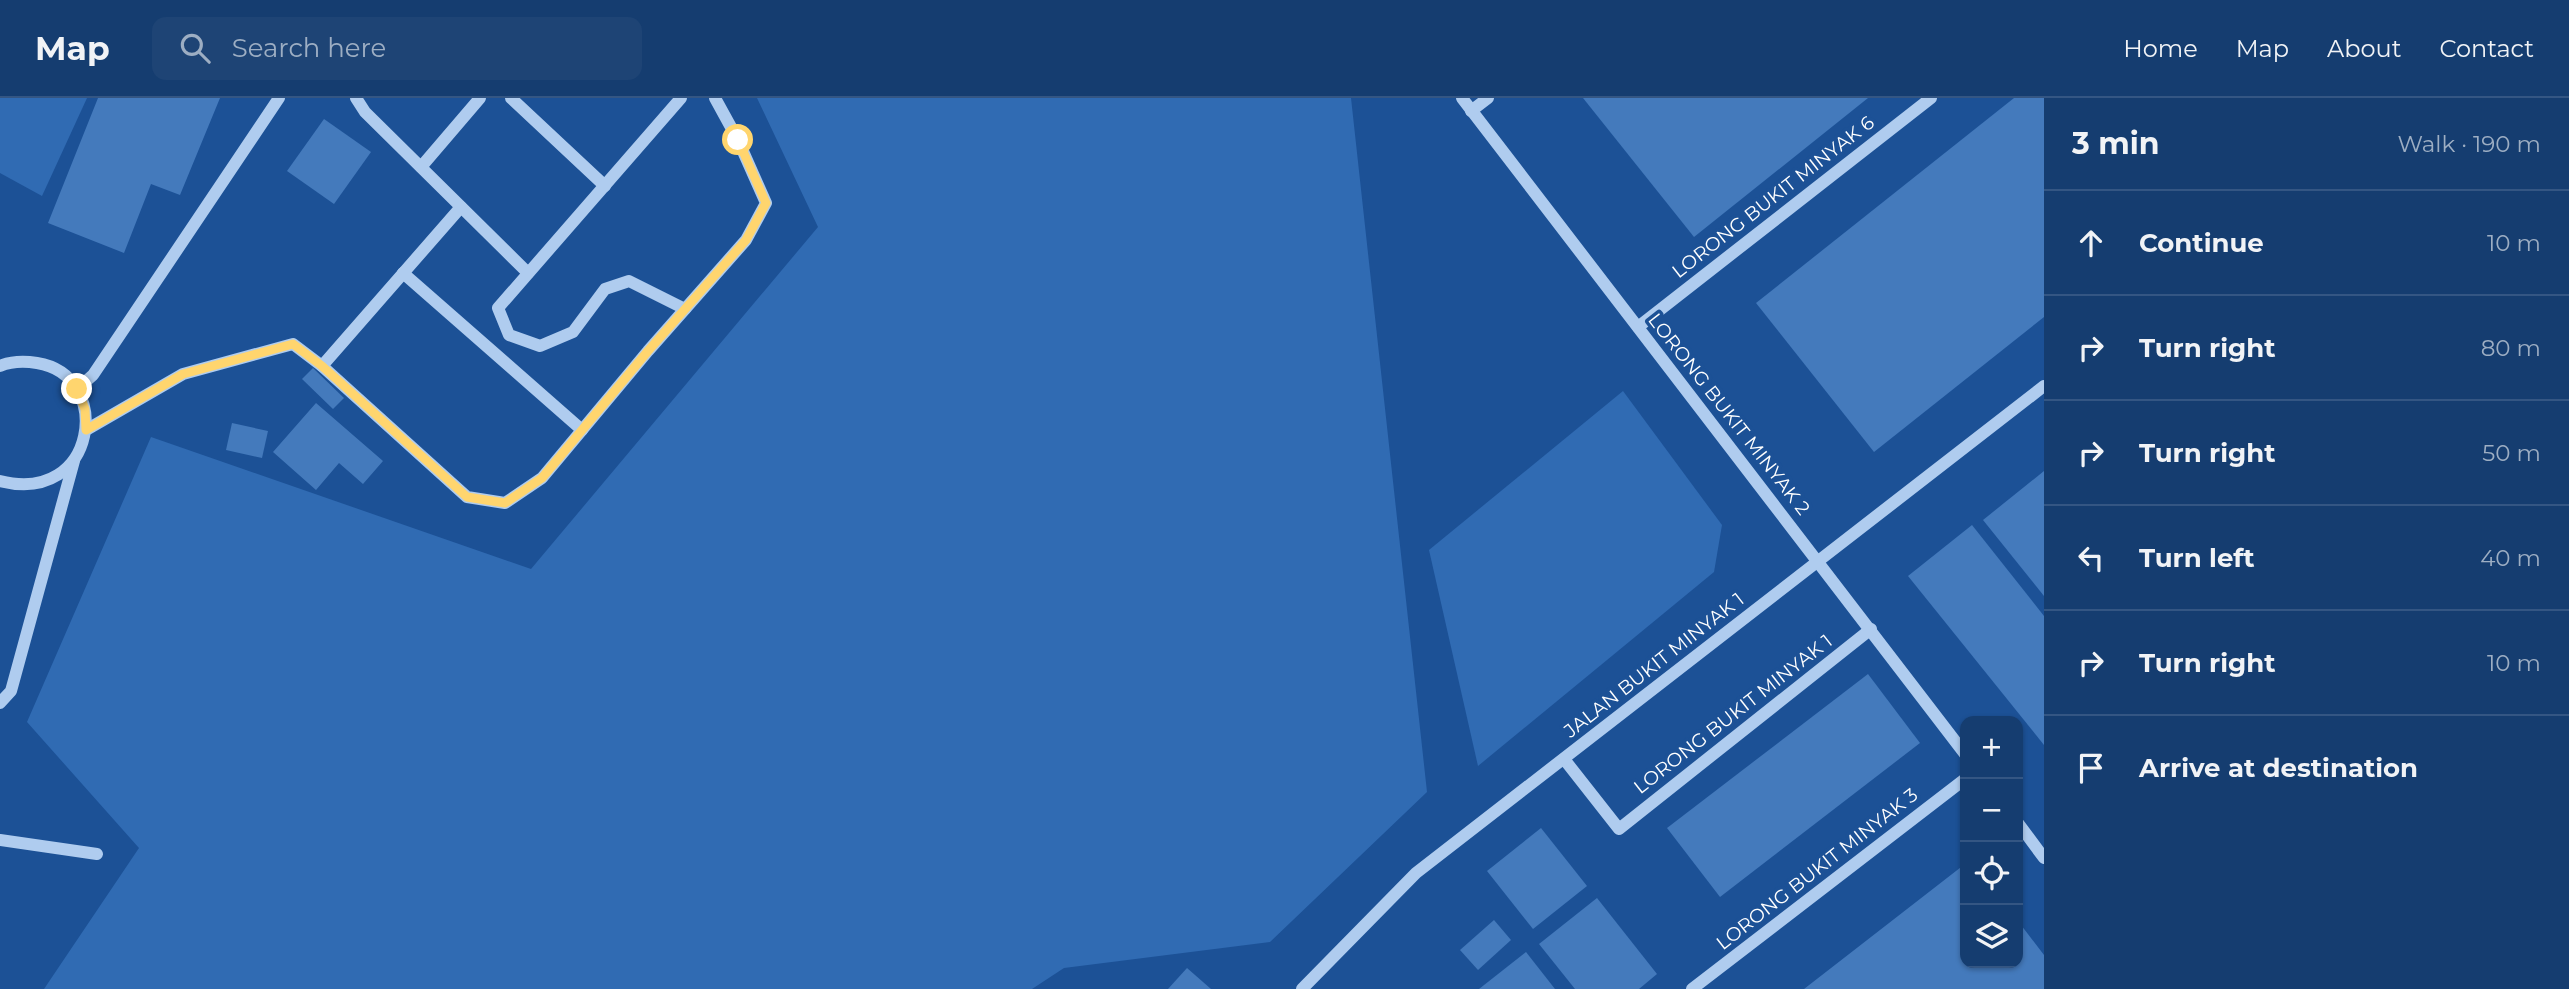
<!DOCTYPE html>
<html lang="en">
<head>
<meta charset="utf-8">
<style>
  body { margin:0; font-family:Montserrat,sans-serif; background:#1e4475; color:#f1f3f6 }
  .controls { position:absolute; right:21px; bottom:21px; display:grid; overflow:hidden; border-radius:14px; box-shadow:0 2px 5px #0004 }
  .controls button { width:63px; height:63px; display:grid; place-items:center; padding:0; border:0; border-bottom:2px solid #345683; background:#153d70; color:#f1f3f6; font:35px sans-serif }
  .stop { position:absolute; width:21px; height:21px; margin:-16px; border:5px solid #ffd56e; border-radius:50%; background:#fff }
  .stop.end { background:#ffd56e; border-color:#fff; box-shadow:0 2px 7px #0008 }
  .list { margin:0; padding:0; list-style:none }
  h2 { display:flex; justify-content:space-between; align-items:center; height:91px; margin:0; padding:0 28px; font-size:30px }
  h2 small { font-size:23px; font-weight:400; color:#9daec3 }
  .list li { display:grid; grid-template-columns:46px 1fr auto; gap:21px; align-items:center; box-sizing:border-box; height:105px; padding:0 28px; border-top:2px solid #345683 }
  .list b { display:block; font-size:26px; white-space:nowrap }
  .list em { font-size:23px; font-style:normal; color:#9daec3 }
  .icon { flex:none; width:38px; height:38px; fill:none; stroke:currentColor; stroke-width:2; stroke-linecap:round; stroke-linejoin:round }
  .map { position:relative; flex:none; width:2044px; height:891px; overflow:hidden }
  header { display:flex; align-items:center; gap:42px; box-sizing:border-box; height:98px; padding:0 35px; background:#153d70; border-bottom:2px solid #345683 }
  header strong { font-size:33px }
  nav { display:flex; gap:38px; margin-inline-start:auto; font-size:24px }
  .search { width:490px; height:63px; background:#1e4475; display:flex; align-items:center; gap:18px; box-sizing:border-box; padding:0 24px; border-radius:14px; color:#9daec3; font-size:26px }
  main { display:flex }
  aside { flex:1; background:#153d70 }
  .map>svg:first-child { display:block }
</style>
</head>
<body>
<header>
<strong>Map</strong>
<div class="search"><svg class="icon" aria-label="search" viewBox="0 0 24 24"><circle cx="10" cy="10" r="6"/><path d="M15 15l6 6"/></svg>Search here</div>
<nav><a>Home</a><a>Map</a><a>About</a><a>Contact</a></nav>
</header>
<main>
<div class="map">
<svg width="2044" height="891" viewBox="0 0 2044 891">
  <rect width="100%" height="100%" fill="#1c5196"/>
  <g fill="#306bb3">
    <path d="M0,0H87L42,98L0,75Z"/>
    <path d="M757,0H1351L1427,694L1270,844L1064,870L1032,891H44L139,750L27,624L151,339L531,471L818,129Z"/>
    <path d="M1623,293L1722,427L1714,474L1478,668L1429,452Z"/>
  </g>
  <g fill="#447abc">
    <path d="M98,0H220L180,97L151,86L124,155L48,125Z"/>
    <path d="M1583,0H1868L1694,139Z"/>
    <path d="M2014,0H2044V219L1874,354L1756,205Z"/>
    <path d="M324,21L371,54L334,106L287,73Z"/>
    <path d="M313,270L344,300L333,311L302,281Z"/>
    <path d="M316,305L383,363L363,386L339,365L316,392L273,354Z"/>
    <path d="M232,325L268,333L262,360L226,352Z"/>
    <path d="M2044,373V498L1983,422Z"/>
    <path d="M1972,427L2044,518V647L1908,478Z"/>
    <path d="M1868,576L1920,645L1720,799L1667,730Z"/>
    <path d="M1541,730L1587,788L1533,831L1487,773Z"/>
    <path d="M1965,766V865H2018V823L2044,857V891H1804Z"/>
    <path d="M1597,800L1657,876L1639,891H1575L1539,846Z"/>
    <path d="M1494,822L1511,842L1478,872L1460,852Z"/>
    <path d="M1526,854L1555,891H1479Z"/>
    <path d="M1187,870L1211,891H1168Z"/>
  </g>
  <g fill="none" stroke-linecap="round" stroke-linejoin="round">
    <g stroke="#afccef" stroke-width="12">
      <path d="M356,0L365,14L528,175"/>
      <path d="M511,0L605,88"/>
      <path d="M681,0L498,210L509,237L540,248L573,234L605,191L629,183L685,211"/>
      <path d="M1462,0L1965,656"/>
      <path d="M1471,13L1488,0"/>
      <path d="M421,69L480,0"/>
      <path d="M403,175L582,332"/>
      <path d="M1638,229L1931,0"/>
      <path d="M0,268C12,263 24,263 37,265C114,277 98,408 0,383"/>
      <path d="M322,268L461,109"/>
      <path d="M77,291L93,277L279,0"/>
      <path d="M86,332L183,276L293,246L322,268L467,399L505,405L542,380L648,253L746,142L766,105L738,42L715,0"/>
      <path d="M0,605L11,593L74,363"/>
      <path d="M1564,661L1619,731L1871,531"/>
      <path d="M2018,725L2044,760"/>
      <path d="M0,742L97,756"/>
      <path d="M1302,891L1416,775L2044,288"/>
      <path d="M1692,891L1965,681"/>
    </g>
  </g>
  <g fill="none" stroke-linecap="round" stroke-linejoin="round">
    <path stroke="#ffd56e" stroke-width="9" d="M77,291L85,311L86,332L183,276L293,246L322,268L467,399L505,405L542,380L648,253L746,142L766,105L738,42"/>
  </g>
  <g text-anchor="middle" dominant-baseline="central" stroke-width="7" stroke-linejoin="round" paint-order="stroke">
    <g font-size="19" fill="#fff" stroke="#1c5196">
      <text transform="translate(1773 99) rotate(-38)">LORONG BUKIT MINYAK 6</text>
      <text transform="translate(1729 316) rotate(52)">LORONG BUKIT MINYAK 2</text>
      <text transform="translate(1654 567) rotate(-38)">JALAN BUKIT MINYAK 1</text>
      <text transform="translate(1733 616) rotate(-38)">LORONG BUKIT MINYAK 1</text>
      <text transform="translate(1817 771) rotate(-38)">LORONG BUKIT MINYAK 3</text>
    </g>
  </g>
</svg>
<div class="controls">
<button>+</button>
<button>−</button>
<button><svg class="icon" aria-label="locate" viewBox="0 0 24 24"><circle cx="12" cy="12" r="6"/><path d="M12 2v4M12 18v4M2 12h4M18 12h4"/></svg></button>
<button><svg class="icon" aria-label="layers" viewBox="0 0 24 24"><path d="M12 4l9 5-9 5-9-5zM3 14l9 5 9-5"/></svg></button>
</div>
<div class="stop" style="left:738px;top:42px"></div>
<div class="stop end" style="left:77px;top:291px"></div>
</div>
<aside>
<h2>3 min<small>Walk · 190 m</small></h2>
<ul class="list">
<li><svg class="icon" aria-label="ahead" viewBox="0 0 24 24"><path d="M12 20V5M6 11l6-6 6 6"/></svg><div><b>Continue</b></div><em>10 m</em></li>
<li><svg class="icon" aria-label="right" viewBox="0 0 24 24"><path d="M7 20v-9h11M14 6l5 5-5 5"/></svg><div><b>Turn right</b></div><em>80 m</em></li>
<li><svg class="icon" aria-label="right" viewBox="0 0 24 24"><path d="M7 20v-9h11M14 6l5 5-5 5"/></svg><div><b>Turn right</b></div><em>50 m</em></li>
<li><svg class="icon" aria-label="left" viewBox="0 0 24 24"><path d="M17 20v-9H6M10 6l-5 5 5 5"/></svg><div><b>Turn left</b></div><em>40 m</em></li>
<li><svg class="icon" aria-label="right" viewBox="0 0 24 24"><path d="M7 20v-9h11M14 6l5 5-5 5"/></svg><div><b>Turn right</b></div><em>10 m</em></li>
<li><svg class="icon" aria-label="arrive" viewBox="0 0 24 24"><path d="M6 21V4h12l-3 4 3 4H6"/></svg><div><b>Arrive at destination</b></div></li>
</ul>
</aside>
</main>
</body>
</html>
